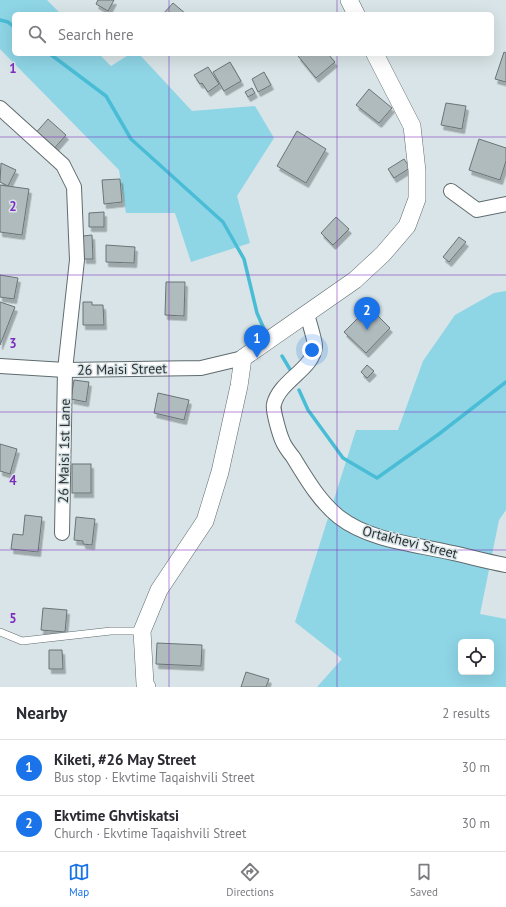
<!DOCTYPE html>
<html lang="en">
<head>
<meta charset="utf-8">
<style>
  body { margin:0; font-family:"PT Sans",sans-serif; background:#f7f7f7; color:#2b2b33 }
  .controls { position:absolute; right:12px; bottom:12px; display:grid; overflow:hidden; border-radius:6px; box-shadow:0 4px 16px #0002 }
  .controls button { width:36px; height:36px; display:grid; place-items:center; padding:0; border:0; border-bottom:1px solid #e1e1e2; background:#fff; color:#2b2b33; font:20px sans-serif }
  .you { position:absolute; left:312px; top:350px; width:14px; height:14px; margin:-10px; border:3px solid #fff; border-radius:50%; background:#1a73e8; box-shadow:0 0 0 6px #1a73e833 }
  .badge { display:grid; place-items:center; width:26px; height:26px; border-radius:50%; background:#1a73e8; color:#fff; font-size:13px; font-weight:700 }
  .pin { position:absolute; translate:-50% -33px; filter:drop-shadow(0 1px 2px #0008) }
  .pin::after { content:''; position:absolute; top:21px; width:14px; height:12px; background:inherit; clip-path:polygon(0 0,100% 0,50% 100%) }
  .list { margin:0; padding:0; list-style:none }
  h2 { display:flex; justify-content:space-between; align-items:center; height:52px; margin:0; padding:0 16px; font-size:17px }
  h2 small { font-size:13px; font-weight:400; color:#7c7c81 }
  .list li { display:grid; grid-template-columns:26px 1fr auto; gap:12px; align-items:center; box-sizing:border-box; height:56px; padding:0 16px; border-top:1px solid #e1e1e2 }
  .list b { display:block; font-size:15px; white-space:nowrap }
  .list p { margin:0; font-size:13px; white-space:nowrap; color:#7c7c81 }
  .list em { font-size:13px; font-style:normal; color:#7c7c81 }
  .icon { flex:none; width:22px; height:22px; fill:none; stroke:currentColor; stroke-width:2; stroke-linecap:round; stroke-linejoin:round }
  .map { position:relative; flex:none; width:506px; height:687px; overflow:hidden }
  .search { position:absolute; background:#fff; box-shadow:0 4px 16px #0002; left:12px; right:12px; top:12px; height:44px; display:flex; align-items:center; gap:10px; box-sizing:border-box; padding:0 14px; border-radius:6px; color:#7c7c81; font-size:15px }
  .sheet { height:164px; background:#fff }
  nav { display:flex; justify-content:space-around; align-items:center; box-sizing:border-box; height:56px; border-top:1px solid #e1e1e2; background:#fff; font-size:11px; color:#7c7c81 }
  nav a { display:grid; justify-items:center; gap:2px }
  nav .on { color:#1a73e8 }
  .map>svg:first-child { display:block }
</style>
</head>
<body>
<div class="map">
<svg width="506" height="687" viewBox="0 0 506 687">
  <defs>
    <filter id="shadow"><feDropShadow dx="2.5" dy="4.5" stdDeviation="0" flood-color="#0004"/></filter>
  </defs>
  <rect width="100%" height="100%" fill="#d8e4e7"/>
  <g fill="#8ed5e6" fill-rule="evenodd">
    <path d="M0,0H47L61,14H14V54H99L111,66L130,54H139L192,111L255,106L274,138L237,196L250,243L191,262L175,213H126L119,170L0,49Z"/>
    <path d="M506,291V510L499,520L480,614L506,619V687H317L342,659L295,622L356,430H398L423,361L455,315L494,293ZM461,642H491V672H461Z"/>
  </g>
  <g fill="none" stroke-linecap="round" stroke-linejoin="round">
    <g stroke="#4abdd6" stroke-width="3.5">
      <path d="M0,20L8,22L14,27"/>
      <path d="M50,54L106,96L131,139L223,222L244,259L257,313L264,329"/>
      <path d="M282,356L291,371"/>
      <path d="M299,390L308,410L343,458L377,478L439,434L506,382"/>
    </g>
  </g>
  <g fill="#b0bbbe" stroke="#6a7477" filter="url(#shadow)">
    <path d="M98,0H114L108,11L96,4Z"/>
    <path d="M173,3L186,14H163Z"/>
    <path d="M504,52L506,53V82L495,79Z"/>
    <path d="M301,54H328L335,62L316,78L298,56Z"/>
    <path d="M230,62L241,81L224,91L213,72Z"/>
    <path d="M208,67L219,84L208,92L202,83L200,84L194,75Z"/>
    <path d="M264,72L271,85L258,92L252,79Z"/>
    <path d="M252,88L255,93L248,97L245,92Z"/>
    <path d="M369,89L392,108L379,123L356,105Z"/>
    <path d="M446,103L466,106L462,129L441,125Z"/>
    <path d="M48,119L66,135L52,151L34,135Z"/>
    <path d="M297,131L326,149L306,183L277,166Z"/>
    <path d="M479,139L506,148V161L500,180L469,170Z"/>
    <path d="M404,159L410,168L394,178L388,169Z"/>
    <path d="M1,163L16,170L8,186L0,182Z"/>
    <path d="M120,179L122,202L104,204L102,180Z"/>
    <path d="M0,185L29,189L22,235L0,232Z"/>
    <path d="M104,212V227H89V213Z"/>
    <path d="M336,217L349,229L333,245L321,233Z"/>
    <path d="M92,235L93,259H84L83,236Z"/>
    <path d="M459,237L466,242L449,262L443,257Z"/>
    <path d="M106,245L135,247L134,263L106,262Z"/>
    <path d="M0,275L18,278L14,299L0,297Z"/>
    <path d="M166,282H185L184,316L165,315Z"/>
    <path d="M0,302L15,307L0,345Z"/>
    <path d="M83,302H92V305H103L104,325H83Z"/>
    <path d="M369,307L390,328L366,353L344,332Z"/>
    <path d="M367,365L374,371L367,378L361,372Z"/>
    <path d="M74,380L89,382L86,402L71,399Z"/>
    <path d="M158,393L189,400L184,420L154,413Z"/>
    <path d="M0,444L17,449L10,474L0,471Z"/>
    <rect x="72" y="464" width="19" height="29"/>
    <path d="M25,515L42,517L38,552L11,549L13,534L23,535Z"/>
    <path d="M76,517L95,519L92,545L83,544V541L74,540Z"/>
    <path d="M43,608L67,610L65,632L41,630Z"/>
    <path d="M157,643L202,645L201,666L156,664Z"/>
    <path d="M49,650H62L63,669H49Z"/>
    <path d="M246,672L269,679L266,687H241Z"/>
  </g>
  <g fill="none" stroke-linecap="round" stroke-linejoin="round">
    <defs>
      <path id="service" d="M0,632L22,641L111,631H142"/>
      <g id="minor">
        <path d="M0,108L63,165L74,187L77,260L65,370L62,533"/>
        <path d="M451,191L477,210L506,204"/>
        <path d="M307,314C309,322 315,340 315,346C314,369 280,380 274,404C272,409 280,436 283,442C285,447 289,452 293,457C306,478 319,501 339,517C370,541 415,544 453,553C471,557 488,562 506,565"/>
        <path d="M0,366L65,370L201,368L243,358"/>
      </g>
      <g id="tertiary">
        <path d="M349,0L356,14"/>
        <path d="M147,687L145,684L142,631L159,590L205,521L220,472L239,386L243,358L355,280L383,254L407,226L417,199V171L412,126L375,54"/>
      </g>
    </defs>
    <use href="#service" stroke="#606b6e" stroke-width="8"/>
    <use href="#minor" stroke="#606b6e" stroke-width="16"/>
    <use href="#tertiary" stroke="#606b6e" stroke-width="18"/>
    <use href="#service" stroke="#fff" stroke-width="7"/>
    <use href="#minor" stroke="#fff" stroke-width="14"/>
    <use href="#tertiary" stroke="#fff" stroke-width="17"/>
  </g>
  <path fill="none" stroke="#7b2cbf" stroke-width="1" stroke-opacity="0.55" d="M169,0V14M337,0V14M169,54V687M337,54V687M0,137H506M0,275H506M0,412H506M0,550H506"/>
  <g text-anchor="middle" dominant-baseline="central" stroke-width="3" stroke-linejoin="round" paint-order="stroke">
    <g font-size="14" fill="#2c3032" stroke="#d8e4e7">
      <text transform="translate(122 369) rotate(-1)">26 Maisi Street</text>
      <text transform="translate(64 451) rotate(-89)">26 Maisi 1st Lane</text>
      <text transform="translate(410 542) rotate(14)">Ortakhevi Street</text>
    </g>
  </g>
  <g font-size="13" text-anchor="middle" font-weight="bold" fill="#7b2cbf" stroke="#d8e4e7" stroke-width="3" stroke-linejoin="round" paint-order="stroke">
    <text x="13" y="73">1</text>
    <text x="13" y="211">2</text>
    <text x="13" y="348">3</text>
    <text x="13" y="485">4</text>
    <text x="13" y="623">5</text>
  </g>
</svg>
<div class="controls">
<button><svg class="icon" aria-label="locate" viewBox="0 0 24 24"><circle cx="12" cy="12" r="6"/><path d="M12 2v4M12 18v4M2 12h4M18 12h4"/></svg></button>
</div>
<div class="you"></div>
<div class="pin badge" style="left:257px;top:358px">1</div>
<div class="pin badge" style="left:367px;top:330px">2</div>
<div class="search"><svg class="icon" aria-label="search" viewBox="0 0 24 24"><circle cx="10" cy="10" r="6"/><path d="M15 15l6 6"/></svg>Search here</div>
</div>
<section class="sheet">
<h2>Nearby<small>2 results</small></h2>
<ul class="list">
<li><span class="badge">1</span><div><b>Kiketi, #26 May Street</b><p>Bus stop · Ekvtime Taqaishvili Street</p></div><em>30 m</em></li>
<li><span class="badge">2</span><div><b>Ekvtime Ghvtiskatsi</b><p>Church · Ekvtime Taqaishvili Street</p></div><em>30 m</em></li>
</ul>
</section>
<nav>
<a class="on"><svg class="icon" aria-label="map" viewBox="0 0 24 24"><path d="M3 6l6-2 6 2 6-2v14l-6 2-6-2-6 2zM9 4v14M15 6v14"/></svg>Map</a>
<a><svg class="icon" aria-label="directions" viewBox="0 0 24 24"><path d="M12 3l9 9-9 9-9-9zM9 14v-3h6M13 9l2 2-2 2"/></svg>Directions</a>
<a><svg class="icon" aria-label="saved" viewBox="0 0 24 24"><path d="M7 4h10v16l-5-4-5 4z"/></svg>Saved</a>
</nav>
</body>
</html>
